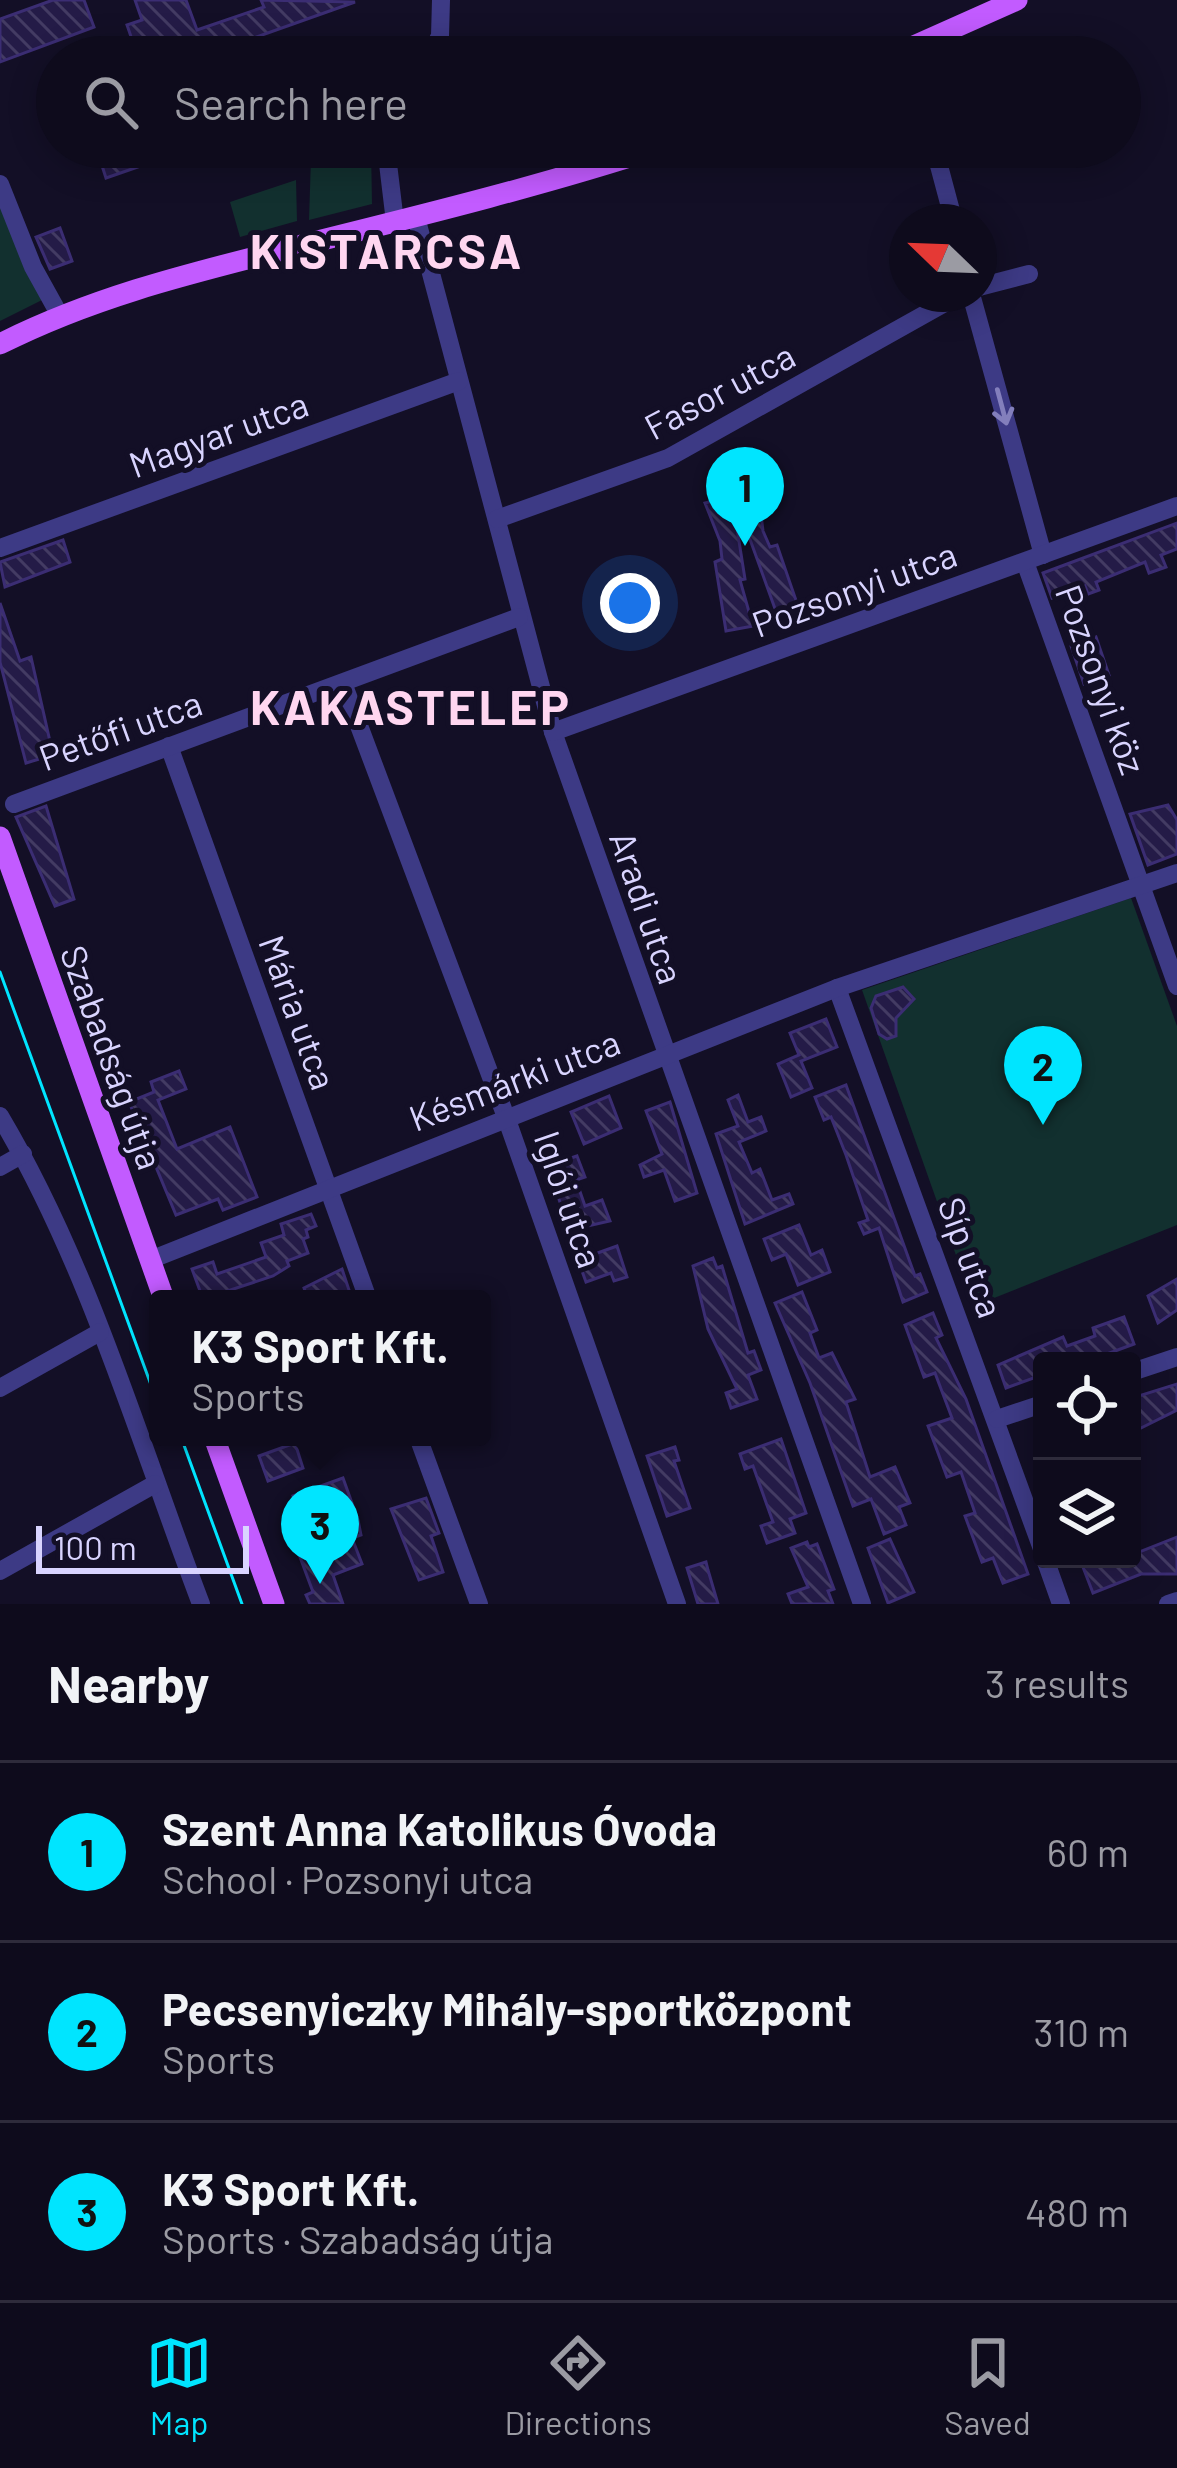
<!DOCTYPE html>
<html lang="en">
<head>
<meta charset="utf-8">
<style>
  body { margin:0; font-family:Barlow,sans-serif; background:#1c1929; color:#f1f3f6 }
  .controls { position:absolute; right:36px; bottom:36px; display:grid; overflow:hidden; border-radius:12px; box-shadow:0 6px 30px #0003 }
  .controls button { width:108px; height:108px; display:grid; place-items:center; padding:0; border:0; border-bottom:3px solid #2e2b3b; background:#0e0b1c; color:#f1f3f6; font:60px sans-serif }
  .compass { position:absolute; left:889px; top:204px; width:108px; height:108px; border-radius:50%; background:#0e0b1c; box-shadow:0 6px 30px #0003; rotate:293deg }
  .scale { position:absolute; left:36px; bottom:30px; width:213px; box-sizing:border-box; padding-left:12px; border:6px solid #d9d4ff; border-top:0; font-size:33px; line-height:42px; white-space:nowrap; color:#d9d4ff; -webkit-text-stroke:9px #130f26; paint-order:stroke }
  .you { position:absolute; left:630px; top:603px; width:42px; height:42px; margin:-30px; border:9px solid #fff; border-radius:50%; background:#1a73e8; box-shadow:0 0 0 18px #1a73e833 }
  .badge { display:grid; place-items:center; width:78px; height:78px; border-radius:50%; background:#00e5ff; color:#111; font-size:39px; font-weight:700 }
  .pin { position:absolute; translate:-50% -99px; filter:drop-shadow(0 3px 6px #0008) }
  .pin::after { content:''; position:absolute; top:63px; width:42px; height:36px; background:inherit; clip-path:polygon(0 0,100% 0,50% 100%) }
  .popup { position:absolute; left:149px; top:1290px; width:342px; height:156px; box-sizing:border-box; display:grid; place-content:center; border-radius:12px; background:#0e0b1c; filter:drop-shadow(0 3px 9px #0005); font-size:39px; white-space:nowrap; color:#9b9ba3 }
  .popup b { font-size:45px; color:#f1f3f6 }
  .popup::after { content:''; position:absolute; left:50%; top:100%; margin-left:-24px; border:24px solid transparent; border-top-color:#0e0b1c }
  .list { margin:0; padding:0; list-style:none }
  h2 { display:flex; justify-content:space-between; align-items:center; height:156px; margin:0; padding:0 48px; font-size:51px }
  h2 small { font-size:39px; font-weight:400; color:#9b9ba3 }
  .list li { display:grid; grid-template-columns:78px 1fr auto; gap:36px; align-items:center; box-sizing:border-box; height:180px; padding:0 48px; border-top:3px solid #2e2b3b }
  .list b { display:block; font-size:45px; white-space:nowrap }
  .list p { margin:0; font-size:39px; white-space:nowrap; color:#9b9ba3 }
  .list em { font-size:39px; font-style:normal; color:#9b9ba3 }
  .icon { flex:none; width:66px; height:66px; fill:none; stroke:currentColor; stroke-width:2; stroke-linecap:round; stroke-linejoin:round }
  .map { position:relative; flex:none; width:1177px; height:1604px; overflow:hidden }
  .search { position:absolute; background:#0e0b1c; box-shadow:0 6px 30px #0003; left:36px; right:36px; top:36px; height:132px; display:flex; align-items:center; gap:30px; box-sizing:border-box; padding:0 42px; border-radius:66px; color:#9b9ba3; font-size:45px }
  .sheet { height:696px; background:#0e0b1c }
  nav { display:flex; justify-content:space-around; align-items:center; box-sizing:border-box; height:168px; border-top:3px solid #2e2b3b; background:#0e0b1c; font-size:33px; color:#9b9ba3 }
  nav a { display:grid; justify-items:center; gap:6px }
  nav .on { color:#00e5ff }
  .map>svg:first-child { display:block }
</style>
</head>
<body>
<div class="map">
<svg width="1177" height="1604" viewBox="0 0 1177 1604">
  <defs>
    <pattern id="building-back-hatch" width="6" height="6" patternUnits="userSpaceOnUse" patternTransform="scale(3)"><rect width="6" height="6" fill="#241b47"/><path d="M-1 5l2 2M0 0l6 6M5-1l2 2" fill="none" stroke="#433b63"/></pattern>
  </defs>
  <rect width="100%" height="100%" fill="#130f26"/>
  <g fill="#12302f">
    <path d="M331,147H371L372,204L309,220L311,158Z"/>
    <path d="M296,180L297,221L240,237L230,202Z"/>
    <path d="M0,194L42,300L0,321Z"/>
    <path d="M1131,898L1177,1026V1225L974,1306L862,990Z"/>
  </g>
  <g fill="url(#building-back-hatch)" stroke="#3b2d73" stroke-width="3">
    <path d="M53,0H84L94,27L0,62V19Z"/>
    <path d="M135,0H186L197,30L264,7L261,0L355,2L248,40L254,57H138L127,25L142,20Z"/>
    <path d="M96,147H190V149L106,178Z"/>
    <path d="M60,228L72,261L50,269L36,237Z"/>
    <path d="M758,489L763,531L770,547L777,545L799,609L778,617L743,520L736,522L745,579L740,580L753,626L726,631L715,562L722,559L720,541L705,503Z"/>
    <path d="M1177,523V549L1161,555L1166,567L1149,573L1145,562L1096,582L1099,590L1088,594L1085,586L1052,598L1043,573Z"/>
    <path d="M63,540L70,562L5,587L0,562Z"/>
    <path d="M0,603L20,661L31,657L53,755L26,763L0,662Z"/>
    <path d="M1096,637L1109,675L1084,684L1071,646Z"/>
    <path d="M1168,805L1177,820V854L1148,865L1130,814Z"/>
    <path d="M46,806L74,899L55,906L16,817Z"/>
    <path d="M903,987L914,999L896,1018V1036L887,1039L879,1034L871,1008L876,996Z"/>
    <path d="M826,1019L837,1047L801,1061L812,1088L791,1097L778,1064L799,1055L790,1033Z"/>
    <path d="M179,1071L186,1089L158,1100L177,1149L230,1127L257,1197L223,1210L218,1199L176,1215L129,1102L154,1092L151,1082Z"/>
    <path d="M846,1085L915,1276L920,1274L927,1292L903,1302L879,1228L864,1234L859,1223L868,1220L846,1155L831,1117L824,1120L815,1097Z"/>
    <path d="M738,1095L748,1122L761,1117L766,1131L739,1142L752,1173L760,1169L772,1200L789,1194L793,1204L745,1224L716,1134L738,1126L728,1100Z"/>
    <path d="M609,1096L621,1128L584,1144L571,1112Z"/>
    <path d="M670,1102L697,1193L675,1201L664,1170L644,1177L640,1165L662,1154L646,1111Z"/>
    <path d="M577,1156L585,1177L576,1180L585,1206L602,1200L610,1221L570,1230L547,1166Z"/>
    <path d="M311,1214L316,1226L306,1230L308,1237L303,1239L308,1253L287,1261L289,1266L273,1276L203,1299L192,1269L213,1262L217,1274L266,1257L261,1243L284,1235L281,1224Z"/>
    <path d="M799,1225L811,1255L822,1250L830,1272L798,1285L786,1254L772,1260L764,1239Z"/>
    <path d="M617,1246L627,1277L614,1281L611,1273L586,1282L578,1260Z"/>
    <path d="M713,1258L717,1268L722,1266L748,1353L754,1351L761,1370L748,1375L757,1399L731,1408L726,1393L737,1389L708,1329L693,1266Z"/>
    <path d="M342,1269L352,1299H308L304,1288Z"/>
    <path d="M1177,1279V1310L1158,1323L1148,1296Z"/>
    <path d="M802,1292L817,1330L810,1333L819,1358L832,1353L855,1399L846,1402L870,1477L895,1467L910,1503L899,1507L906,1525L884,1534L871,1499L853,1506L810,1383L775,1303Z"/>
    <path d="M933,1313L942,1335L936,1338L966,1399L1028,1574L1003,1583L993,1558L982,1562L965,1516L975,1513L961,1472L947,1477L928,1426L952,1418L935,1373L924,1377L905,1325Z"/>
    <path d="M1124,1317L1134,1344L1088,1361H1042V1375L1006,1388L998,1365L1063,1337L1067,1346L1095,1336L1093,1328Z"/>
    <path d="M1177,1384V1410L1135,1431L1132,1398Z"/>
    <path d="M781,1439L806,1513L790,1519L795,1533L767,1543L761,1526L773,1522L753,1466L745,1469L740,1454Z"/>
    <path d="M295,1443L303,1468L268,1481L259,1456Z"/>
    <path d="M675,1447L679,1460L674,1461L690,1508L667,1516L647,1456Z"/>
    <path d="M343,1478L358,1520L361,1535L352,1538L362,1564L333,1575L343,1604H310L306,1595L313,1592L300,1557L313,1552L293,1496Z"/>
    <path d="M426,1498L439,1533L431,1536L443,1572L419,1580L391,1509Z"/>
    <path d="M1177,1537V1574H1141L1093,1593L1081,1562L1136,1559L1134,1554Z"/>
    <path d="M890,1539L914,1592L888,1603L868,1548Z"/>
    <path d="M807,1542L809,1547L817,1544L834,1589L828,1591L833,1604H792L788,1594L808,1587L791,1548Z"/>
    <path d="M706,1562L708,1570L718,1604H698L687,1568Z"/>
  </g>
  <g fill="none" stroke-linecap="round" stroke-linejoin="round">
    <g stroke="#3d3a85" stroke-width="18">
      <path d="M429,57L440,36L441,0"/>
      <path d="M386,147L395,222"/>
      <path d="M934,147L954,222"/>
      <path d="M0,184L33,267L59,314"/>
      <path d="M416,217L553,732L862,1604"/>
      <path d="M979,287L1029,274"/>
      <path d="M971,294L1043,555"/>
      <path d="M497,519L668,458L961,294"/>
      <path d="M0,548L459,381"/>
      <path d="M1025,562L1177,986"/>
      <path d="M343,683L506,1117L677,1604"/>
      <path d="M553,732L1177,506"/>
      <path d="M169,746L368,1299"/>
      <path d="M14,804L519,617"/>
      <path d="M837,988L1042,1549"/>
      <path d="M0,1116C89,1266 139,1441 201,1604"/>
      <path d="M0,1167L23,1154"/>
      <path d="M150,1260L837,988L1177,873"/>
      <path d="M1132,1372L1177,1357"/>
      <path d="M0,1388L100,1332"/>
      <path d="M997,1419L1042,1404"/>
      <path d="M418,1437L479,1604"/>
      <path d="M1045,1559L1061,1604"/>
      <path d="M0,1571L155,1484"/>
      <path d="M1168,1604L1177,1601"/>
    </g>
    <g stroke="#c25bff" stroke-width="21">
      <path d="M889,57L1017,0"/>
      <path d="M0,344C101,293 205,270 314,242C431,213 547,184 661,147"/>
      <path d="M0,837L164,1299"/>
      <path d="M214,1437L274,1604"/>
    </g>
    <g stroke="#00e5ff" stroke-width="3">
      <path d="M0,972L158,1404"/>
      <path d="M181,1437L242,1604"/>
    </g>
  </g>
  <defs><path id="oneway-shaft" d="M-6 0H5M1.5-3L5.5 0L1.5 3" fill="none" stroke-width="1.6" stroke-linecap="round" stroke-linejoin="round" transform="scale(3)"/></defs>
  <use stroke="#837fbc" href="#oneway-shaft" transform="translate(1002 407) rotate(75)"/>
  <g text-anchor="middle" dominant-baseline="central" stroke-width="10" stroke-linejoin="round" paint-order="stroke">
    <g font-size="36" fill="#d9d4ff" stroke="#130f26">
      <text transform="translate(719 390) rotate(-28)">Fasor utca</text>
      <text transform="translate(218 433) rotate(-20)">Magyar utca</text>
      <text transform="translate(854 588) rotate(-20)">Pozsonyi utca</text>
      <text transform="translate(1102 679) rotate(70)">Pozsonyi köz</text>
      <text transform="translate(120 729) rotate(-20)">Petőfi utca</text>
      <text transform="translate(648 907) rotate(71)">Aradi utca</text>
      <text transform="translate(299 1012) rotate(70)">Mária utca</text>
      <text transform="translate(113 1057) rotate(70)">Szabadság útja</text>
      <text transform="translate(514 1079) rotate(-21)">Késmárki utca</text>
      <text transform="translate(570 1199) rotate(71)">Iglói utca</text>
      <text transform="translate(972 1257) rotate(70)">Síp utca</text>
    </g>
    <g font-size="48" font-weight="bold" letter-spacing="3" fill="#ffd6f0" stroke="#130f26">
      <text x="387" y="250">KISTARCSA</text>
      <text x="411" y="706">KAKASTELEP</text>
    </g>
  </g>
</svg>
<div class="controls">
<button><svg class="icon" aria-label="locate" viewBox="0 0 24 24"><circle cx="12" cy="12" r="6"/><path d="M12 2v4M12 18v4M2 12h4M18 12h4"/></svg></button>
<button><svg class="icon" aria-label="layers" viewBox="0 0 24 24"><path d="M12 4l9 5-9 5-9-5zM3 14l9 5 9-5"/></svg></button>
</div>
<svg class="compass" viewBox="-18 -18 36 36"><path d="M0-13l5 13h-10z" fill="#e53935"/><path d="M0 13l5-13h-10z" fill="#9b9ba3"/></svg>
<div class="scale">100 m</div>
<div class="you"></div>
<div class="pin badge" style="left:745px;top:546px">1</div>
<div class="pin badge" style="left:1043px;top:1125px">2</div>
<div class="pin badge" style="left:320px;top:1584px">3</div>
<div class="popup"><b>K3 Sport Kft.</b>Sports</div>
<div class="search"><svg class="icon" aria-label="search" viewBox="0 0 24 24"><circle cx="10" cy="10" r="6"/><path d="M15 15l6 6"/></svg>Search here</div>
</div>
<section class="sheet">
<h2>Nearby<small>3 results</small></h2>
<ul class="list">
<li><span class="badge">1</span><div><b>Szent Anna Katolikus Óvoda</b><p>School · Pozsonyi utca</p></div><em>60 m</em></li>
<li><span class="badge">2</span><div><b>Pecsenyiczky Mihály-sportközpont</b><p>Sports</p></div><em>310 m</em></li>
<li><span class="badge">3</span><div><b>K3 Sport Kft.</b><p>Sports · Szabadság útja</p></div><em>480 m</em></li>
</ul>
</section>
<nav>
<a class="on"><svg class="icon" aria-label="map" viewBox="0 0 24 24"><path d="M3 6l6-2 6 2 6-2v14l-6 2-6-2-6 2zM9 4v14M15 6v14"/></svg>Map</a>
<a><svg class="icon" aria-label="directions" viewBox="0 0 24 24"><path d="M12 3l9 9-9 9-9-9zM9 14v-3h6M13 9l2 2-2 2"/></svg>Directions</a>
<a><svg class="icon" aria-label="saved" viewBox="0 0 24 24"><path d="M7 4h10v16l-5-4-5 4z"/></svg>Saved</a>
</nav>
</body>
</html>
